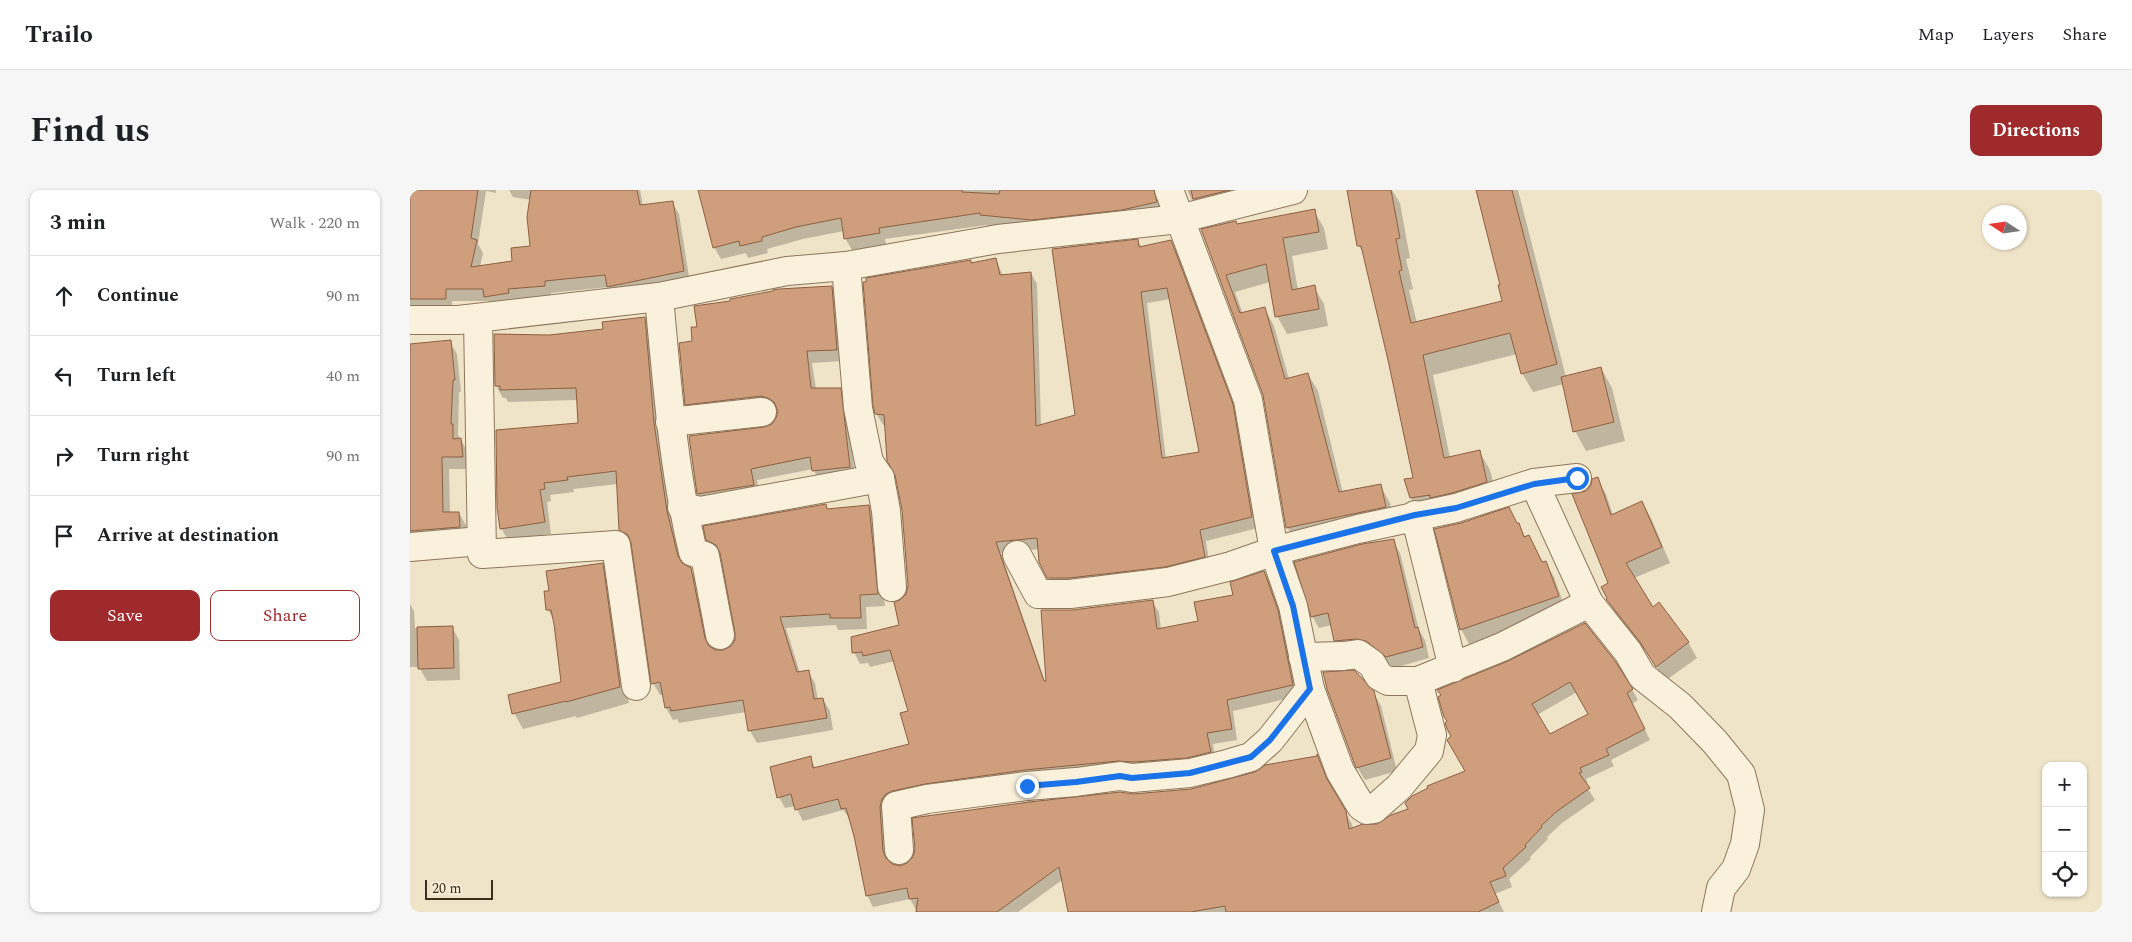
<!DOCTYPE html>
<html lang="en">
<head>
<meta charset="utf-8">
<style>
  body { margin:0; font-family:Spectral,serif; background:#f6f6f6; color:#202124 }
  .controls { position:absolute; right:15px; bottom:15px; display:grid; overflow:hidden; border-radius:10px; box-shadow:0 1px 4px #0004 }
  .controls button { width:45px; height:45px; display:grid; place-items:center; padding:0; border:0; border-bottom:1px solid #e0e0e0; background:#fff; color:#202124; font:25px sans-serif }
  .compass { position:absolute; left:1572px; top:15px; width:45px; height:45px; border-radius:50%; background:#fff; box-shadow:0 1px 4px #0004; rotate:282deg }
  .scale { position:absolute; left:15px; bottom:12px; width:68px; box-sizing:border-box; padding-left:5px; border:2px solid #3d2e20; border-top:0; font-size:14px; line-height:18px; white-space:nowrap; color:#3d2e20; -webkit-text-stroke:4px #f7eed8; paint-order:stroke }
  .stop { position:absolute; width:15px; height:15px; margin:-11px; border:4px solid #1a73e8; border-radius:50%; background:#fff }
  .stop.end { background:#1a73e8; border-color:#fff; box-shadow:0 1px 5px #0008 }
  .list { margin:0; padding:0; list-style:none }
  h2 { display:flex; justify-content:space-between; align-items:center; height:65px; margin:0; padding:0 20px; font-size:21px }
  h2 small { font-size:16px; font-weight:400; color:#757577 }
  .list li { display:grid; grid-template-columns:32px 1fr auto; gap:15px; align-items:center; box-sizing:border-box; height:80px; padding:0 20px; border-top:1px solid #e0e0e0 }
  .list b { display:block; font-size:19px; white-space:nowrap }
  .list em { font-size:16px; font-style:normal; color:#757577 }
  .actions { display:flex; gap:10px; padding:15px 20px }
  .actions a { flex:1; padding:11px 0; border:1px solid #9e2a2b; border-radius:10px; text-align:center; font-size:18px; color:#9e2a2b }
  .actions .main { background:#9e2a2b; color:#fff }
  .icon { flex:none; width:28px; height:28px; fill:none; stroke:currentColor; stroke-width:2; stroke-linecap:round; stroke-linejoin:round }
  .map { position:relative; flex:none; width:1692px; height:722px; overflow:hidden; border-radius:10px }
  header { display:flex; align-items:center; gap:30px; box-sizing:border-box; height:70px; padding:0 25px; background:#fff; border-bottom:1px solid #e0e0e0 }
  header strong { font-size:24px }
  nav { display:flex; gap:28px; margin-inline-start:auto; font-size:18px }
  .intro { display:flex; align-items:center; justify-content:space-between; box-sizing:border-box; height:120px; padding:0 30px }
  h1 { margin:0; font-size:35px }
  .button { padding:12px 22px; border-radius:10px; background:#9e2a2b; color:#fff; font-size:18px; font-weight:700 }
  main { display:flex; gap:30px; padding:0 30px }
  aside { flex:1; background:#fff; border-radius:10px; box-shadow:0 1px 4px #0004 }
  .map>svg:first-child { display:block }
</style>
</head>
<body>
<header>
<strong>Trailo</strong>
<nav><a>Map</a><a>Layers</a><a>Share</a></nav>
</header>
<div class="intro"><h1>Find us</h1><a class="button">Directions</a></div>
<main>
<aside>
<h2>3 min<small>Walk · 220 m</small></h2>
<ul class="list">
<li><svg class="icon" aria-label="ahead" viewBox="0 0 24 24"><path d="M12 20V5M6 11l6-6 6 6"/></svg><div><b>Continue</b></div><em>90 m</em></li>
<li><svg class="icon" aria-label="left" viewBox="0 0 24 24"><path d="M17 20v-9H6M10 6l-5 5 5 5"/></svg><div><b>Turn left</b></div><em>40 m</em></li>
<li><svg class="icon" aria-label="right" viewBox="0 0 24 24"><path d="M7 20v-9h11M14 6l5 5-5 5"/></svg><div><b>Turn right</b></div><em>90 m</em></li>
<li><svg class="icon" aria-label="arrive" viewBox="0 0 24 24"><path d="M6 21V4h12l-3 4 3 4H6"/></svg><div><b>Arrive at destination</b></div></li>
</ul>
<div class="actions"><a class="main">Save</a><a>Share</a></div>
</aside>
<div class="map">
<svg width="1692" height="722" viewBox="0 0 1692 722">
  <rect width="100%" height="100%" fill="#f0e4c8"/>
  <g fill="#0003" fill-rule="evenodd">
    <path d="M0,0H86V3L76,1L68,54L73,63L70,77L103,72L121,57V10L103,7L99,0H230L233,16L262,12L269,24L280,93L205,108L199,97L141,103V107L82,118L78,111H42V120L0,121Z"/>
    <path d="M290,0H746L752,24L629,41L578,37L577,35L475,49L476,55L442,60L435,48L434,41L393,49L357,59L358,63L338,68L336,63L311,69L304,57Z"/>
    <path d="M777,0H826V12L787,21Z"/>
    <path d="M946,0H982L990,13L1000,68L996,69L1003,99L999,100L1007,133L1093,112L1091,95L1068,0H1108L1156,187L1191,178L1202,198L1215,251L1176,261L1165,241L1154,194L1123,202L1112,183L1107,164L1023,185L1040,268L1069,261L1080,280L1088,311L1013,327L1001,308L1004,289L979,170L955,66L949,56Z"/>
    <path d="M904,21L914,38L918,59L882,66L888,100L904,97L914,114L918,136L877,144L867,126L860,92L825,102L833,124L855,119L864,136L879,189L898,184L908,201L933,303L970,295L980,313L985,334L887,354L877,337L854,204L793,40Z"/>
    <path d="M728,51L732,58L760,51L767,62L829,226L848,338L796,351L800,378L645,399L630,372L629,359L591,363L636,494L662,421L742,411L749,422L751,440L789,432L854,382L860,393L874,432L889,506L823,521L827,550L803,554L806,573L476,629L479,673L490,677L723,605L782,600L907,567L922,600L942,634L943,639L967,636L1000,620L1057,581L1098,473L1222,499L1228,510L1222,514L1240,550L1201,570L1204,576L1176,589L1178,593L1175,594L1185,610L1152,633L1137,647L1138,649L1120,667L1121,669L1099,689L1102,697L1085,704L1094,722H659L652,690L608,722H507L500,709L463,717L457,705L440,629L433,620L393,631L385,616L375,618L369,607L400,568L406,579L501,555L500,522L485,471L460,477L458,473L450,474L444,462L490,435L491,411L497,405L499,396L493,320L476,235H473L466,223L560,71L562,74L586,69L593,86L621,83L627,94L631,236L667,226ZM761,109L790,263L756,269L737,113ZM1167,502L1180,525L1139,545L1127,525Z"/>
    <path d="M421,97L428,109L433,171L402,173L406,199H430L437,210L445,288L410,292L403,279L347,290L350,307L295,315L288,304L280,247L354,239L362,235L368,228L369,221L358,218L283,226L276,214L284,152Z"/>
    <path d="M234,128L241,140L263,334L273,375L280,379L288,391L300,458L305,461H314L321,457L326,450L327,442L312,366L305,362L298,350L415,315L418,320L458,316L465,328L475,416L456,417L457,439L428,440L426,435L376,438L390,483L398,481L405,493L408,510L413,509L420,521L423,540L347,553L340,541L336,522L269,533L267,529L263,530L256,518L254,505H250L243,493L223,355L217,352L210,340L208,294L163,299L164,302L140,305L141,311L137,312L141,344L98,350L91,338L170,234L168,210L98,212L96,208H93L86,196L139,146L194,140Z"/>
    <path d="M40,152L47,164L51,202H49L48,245L58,262L59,279H39L40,323H49L56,335V349L0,354V155Z"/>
    <path d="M1187,289L1196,304L1203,325L1232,312L1241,328L1260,373L1224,388L1243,419L1278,452L1287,468L1255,491L1241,468L1206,424L1197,409L1200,394L1178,301L1183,290Z"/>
    <path d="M1108,334L1116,348L1119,346L1133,373L1135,372L1144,387L1156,421L1059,454L1051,439Z"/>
    <path d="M983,351L990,363L1009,440L1015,450L1019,468L984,478L964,463L932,462L925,450L922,435L909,438L902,426Z"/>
    <path d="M192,375L201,390L219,513L167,528L166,526L113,539L104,523L152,493L145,432L138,420L140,402Z"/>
    <path d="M0,414L4,421L5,438L42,437L49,450L50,490L17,491L9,477H0Z"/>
    <path d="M963,502L971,516L987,581L955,590L947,577Z"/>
  </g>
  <g fill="#cf9f7d" stroke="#8d5f41" fill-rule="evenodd">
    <path d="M0,0H68L61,48L67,50L61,77L102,71L101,58L120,56L117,27L121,0H227L230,15L263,11L274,81L197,97L195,85L135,91V96L98,99L99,103L74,107L73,99H36V109H0Z"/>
    <path d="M288,0H552V2L589,4L590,0H744L747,12L712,20L622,30L570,25V23L469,38L470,43L434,49L431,28L386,37L352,47V51L330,56L329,51L303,58Z"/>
    <path d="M781,0H820L783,9Z"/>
    <path d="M937,0H981L990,48L986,49L992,80L989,81L1001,133L1092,111L1088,95H1090L1066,0H1102L1147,174L1111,184L1100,143L1013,165L1034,268L1070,260L1077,292L1042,303L1020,308V305L1000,308L994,289L1003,288L978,170L951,56H947Z"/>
    <path d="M905,19L909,42L873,48L882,100L905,95L909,119L865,127L856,74L816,85L830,123L855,117L875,189L898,183L929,302L971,294L976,317L876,338L853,205L791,39L826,31L827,34Z"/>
    <path d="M728,49L729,57L761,50L823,214L842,327L790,340L795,367L755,377L659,388H637L629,372L627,348L586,352L634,491H636L631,420H662L743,410L747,439L788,431L784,412L823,405L820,392L854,381L868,420L883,495L817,510L822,539L797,543L801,562L777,568L723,572L708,571L615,580L515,594L482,601L476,604L472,609L470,617L473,661L476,668L482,674L490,676L497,673L503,667L505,659L502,628L619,612L710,602L723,604L781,599L845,582L855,575L907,566V564L917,589L936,621L939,639L953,634H967L981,625L998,619L995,613L1002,606L1018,598L1017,596L1055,581L1037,550L1041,546L1037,539L1035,533L1037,531L1034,527L1028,507L1031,505L1027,500L1098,471L1175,433L1205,471L1223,499L1217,503L1235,539L1196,559L1199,565L1170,578L1172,582L1169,583L1180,598L1146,622L1131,636L1132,637L1115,655L1116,657L1093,678L1096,686L1080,692L1089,712L1068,722H816L815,716L781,722H658L649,677L587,722H506L508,708L499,709L497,698L456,706L444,646L436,618L431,619L428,609L385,620L381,604L367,608L360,577L401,566L403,578L499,554L490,523L498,521L480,460L453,466L452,462L442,463L441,447L489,435L484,412L490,410L496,404L498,396L492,320L485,285L477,271L474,225L465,224L463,216L453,92H456V88L561,70V73L586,68L590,85L621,82L626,236L665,225L642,59ZM757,98L789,262L752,268L731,102ZM1160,492L1178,524L1140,544L1122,514Z"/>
    <path d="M422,96L427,160L397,161L401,198H431L440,277L402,281L400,267L341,279L344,295L287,304L279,246L354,237L362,234L366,228L368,221L364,212L358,208L351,206L275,215L269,153L282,151L281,137H287L284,116L320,111V109L363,101V100L369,99Z"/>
    <path d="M235,127L244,233L257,321L268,366L272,373L281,378L295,448L299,456L305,460H313L321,456L325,450V443L310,363L306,355L296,350L293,336L416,314L417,319L459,315L468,404L450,405L451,428H420V424L370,427L387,482L399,480L404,509L413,508L417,528L338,541L333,510L261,521L260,517L255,518L250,492L241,494L221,353L218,345L209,340L206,281L157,287L158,290L134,293L135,299L130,300L135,332L90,339L87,317L86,240L168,233L166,198L90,200V196H85L84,144L139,145L193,139L192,132Z"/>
    <path d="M41,150L45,190H43L41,234H43V249L51,248L53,267H32L33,322H49L50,337L0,341V154Z"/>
    <path d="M1191,177L1204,232L1163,242L1151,187Z"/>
    <path d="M1188,287L1201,325L1232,311L1252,357L1216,373L1243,417L1249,412L1279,452L1246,477L1230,452L1196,409L1197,408L1191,397L1198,393L1162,304L1176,301L1181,295L1182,289Z"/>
    <path d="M1099,317L1107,333H1109L1114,347L1119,345L1132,372L1136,371L1149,406L1050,440L1024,339L1051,333Z"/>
    <path d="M984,349L1005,438L1008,437L1013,457L976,467L956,451L946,449L924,451L918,423L901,427L884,372L952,354Z"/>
    <path d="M193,373L210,497L156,512V511L102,524L98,505L151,492L144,434L141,420H136L134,401H139L136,381Z"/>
    <path d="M43,436L44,478L8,479L7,437Z"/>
    <path d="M944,480L964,501L981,568L946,578L917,499L913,482Z"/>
  </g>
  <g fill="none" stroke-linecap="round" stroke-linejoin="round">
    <defs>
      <g id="minor">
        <path d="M759,0L838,210L864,361L883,416L900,499L930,581L951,616L957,620L964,619L989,597L1019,561L1022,545L1008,491"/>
        <path d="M436,76L448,218L459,272L470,288L476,321L482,397"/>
        <path d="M249,107C257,193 263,278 283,362L295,366L310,445"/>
        <path d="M68,128L72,364L206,355L226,496"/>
        <path d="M0,130H48L249,107L377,81L436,76L588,49L769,29L883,0"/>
        <path d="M260,232L352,222"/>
        <path d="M1124,293L1179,413L1218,462L1232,486L1270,516L1305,552L1331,584L1340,620L1335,654L1326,679L1311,698L1306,722"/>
        <path d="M272,317L290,321L470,288"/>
        <path d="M1005,325L1043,478"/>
        <path d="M0,357L71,351"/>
        <path d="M607,365L628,404H660L758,392L821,376L864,361L948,339L1046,318L1124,293L1167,288"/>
        <path d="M893,467L934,466L948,464L962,474L969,486L978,491H1008L1092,457L1179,413"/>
        <path d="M489,660L486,616L517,609L617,596L666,592L710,586L722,588L780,583L817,574L841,567L860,550L900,499"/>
      </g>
    </defs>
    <use href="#minor" stroke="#8d765c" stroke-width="30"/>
    <use href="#minor" stroke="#faf1dc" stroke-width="28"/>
  </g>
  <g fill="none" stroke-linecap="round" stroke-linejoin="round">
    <path stroke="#1a73e8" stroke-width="6" d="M617,596L666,592L710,586L722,588L780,583L841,567L860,550L900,499L883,416L864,361L1005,325L1046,318L1124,294L1167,288"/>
  </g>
</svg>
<div class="controls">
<button>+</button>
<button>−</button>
<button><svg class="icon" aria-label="locate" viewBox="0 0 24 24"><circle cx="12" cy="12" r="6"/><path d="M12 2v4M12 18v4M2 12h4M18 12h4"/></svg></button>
</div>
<svg class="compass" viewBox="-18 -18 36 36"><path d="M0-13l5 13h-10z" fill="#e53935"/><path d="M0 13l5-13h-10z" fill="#757577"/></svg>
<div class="scale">20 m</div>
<div class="stop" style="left:1167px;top:288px"></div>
<div class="stop end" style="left:617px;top:596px"></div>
</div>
</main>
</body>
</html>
